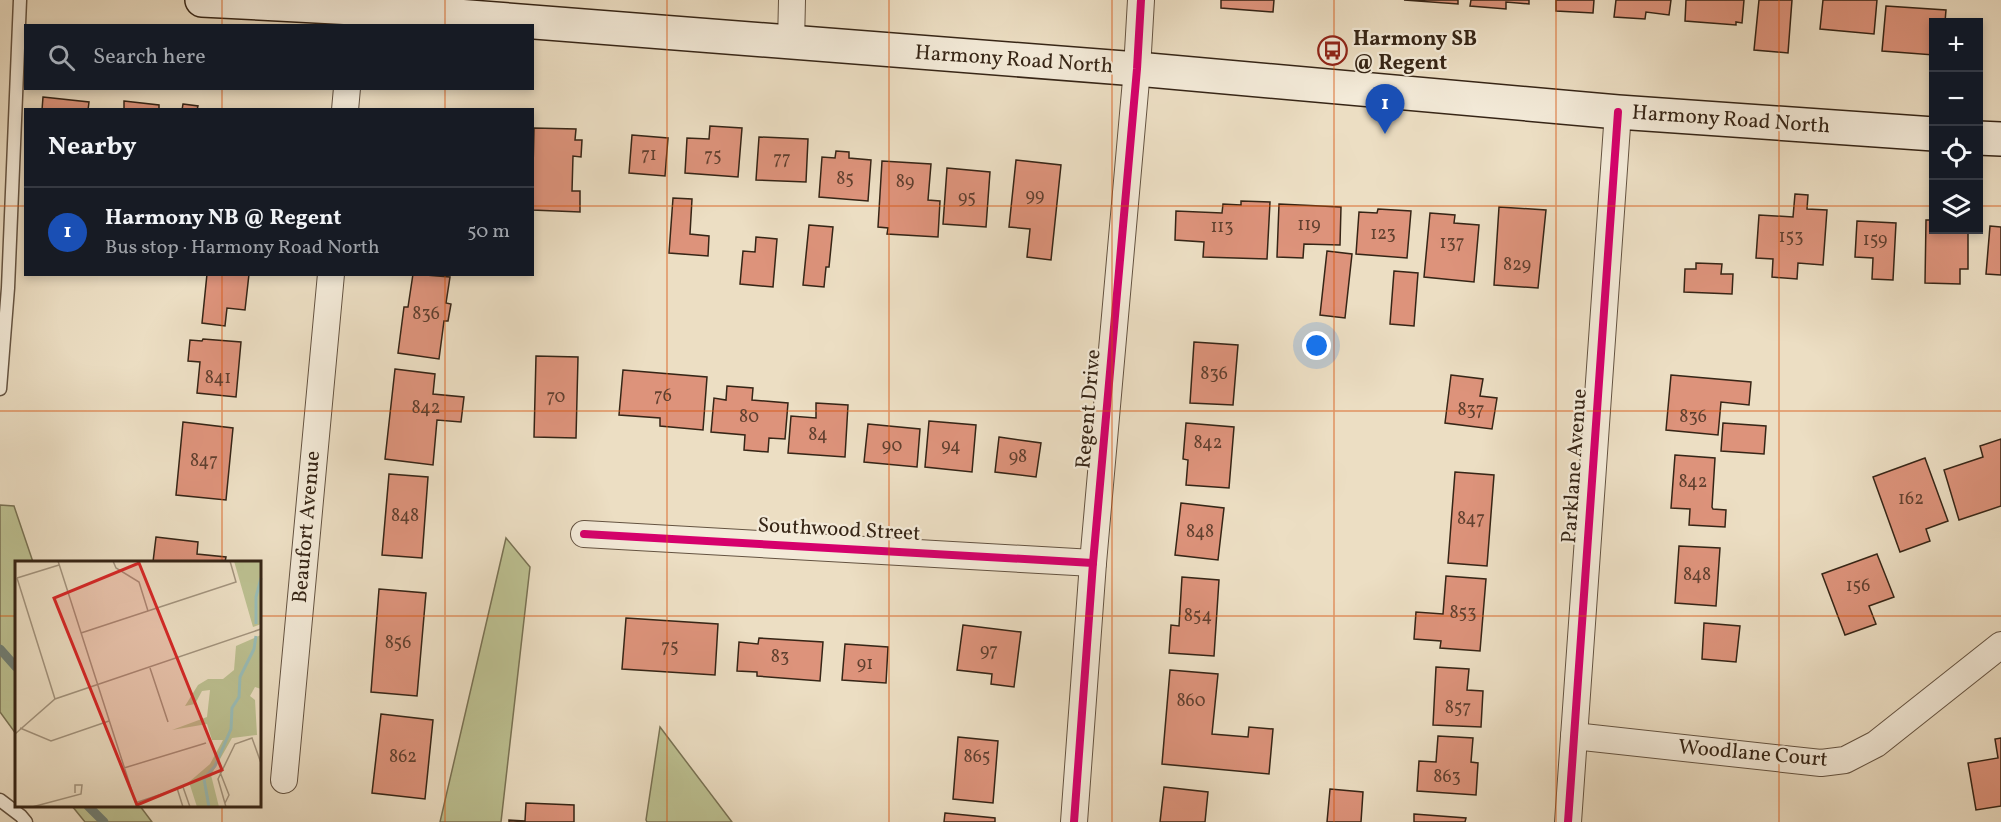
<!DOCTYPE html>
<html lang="en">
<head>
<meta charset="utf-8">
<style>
  body { margin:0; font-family:Vollkorn,serif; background:#20242c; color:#f1f3f6 }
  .controls { position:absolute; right:18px; top:18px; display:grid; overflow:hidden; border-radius:0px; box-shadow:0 3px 9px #0003 }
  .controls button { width:54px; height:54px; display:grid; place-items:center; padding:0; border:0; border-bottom:2px solid #363941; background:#171b24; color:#f1f3f6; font:30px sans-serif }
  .you { position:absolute; left:1317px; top:346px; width:21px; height:21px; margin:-15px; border:4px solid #fff; border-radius:50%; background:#1a73e8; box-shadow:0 0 0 9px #1a73e833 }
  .badge { display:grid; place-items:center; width:39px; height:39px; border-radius:50%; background:#ea580c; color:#fff; font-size:20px; font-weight:700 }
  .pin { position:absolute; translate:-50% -50px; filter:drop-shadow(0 2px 3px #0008) }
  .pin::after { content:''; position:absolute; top:32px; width:21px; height:18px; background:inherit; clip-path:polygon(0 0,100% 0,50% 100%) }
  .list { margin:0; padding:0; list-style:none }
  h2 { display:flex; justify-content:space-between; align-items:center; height:78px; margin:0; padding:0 24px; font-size:26px }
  h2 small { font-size:20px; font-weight:400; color:#9ea1a6 }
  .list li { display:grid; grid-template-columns:39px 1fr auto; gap:18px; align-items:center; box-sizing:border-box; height:90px; padding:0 24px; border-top:2px solid #363941 }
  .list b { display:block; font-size:22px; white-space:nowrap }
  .list p { margin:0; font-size:20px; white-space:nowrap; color:#9ea1a6 }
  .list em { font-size:20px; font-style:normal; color:#9ea1a6 }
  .icon { flex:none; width:33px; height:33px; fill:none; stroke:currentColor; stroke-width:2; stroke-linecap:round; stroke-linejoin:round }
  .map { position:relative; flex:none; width:2001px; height:822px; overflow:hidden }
  .search { position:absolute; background:#171b24; box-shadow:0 3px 9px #0003; left:24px; top:24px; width:510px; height:66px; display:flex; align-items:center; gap:15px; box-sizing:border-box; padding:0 21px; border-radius:0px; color:#9ea1a6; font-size:22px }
  .panel { position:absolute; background:#171b24; box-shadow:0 3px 9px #0003; left:24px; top:108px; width:510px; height:168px; border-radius:0px }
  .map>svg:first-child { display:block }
</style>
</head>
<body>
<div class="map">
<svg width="2001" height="822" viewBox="0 0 2001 822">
  <rect width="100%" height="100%" fill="#ecdec3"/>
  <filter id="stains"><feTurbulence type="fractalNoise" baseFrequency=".00333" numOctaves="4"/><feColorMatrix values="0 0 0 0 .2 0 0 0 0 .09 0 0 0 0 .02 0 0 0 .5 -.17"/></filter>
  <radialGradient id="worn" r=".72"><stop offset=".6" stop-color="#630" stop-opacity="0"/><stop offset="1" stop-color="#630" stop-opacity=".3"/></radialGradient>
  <g fill="#bcc091" stroke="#797254" stroke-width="1.5">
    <path d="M0,505L14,506L33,562H16V734L0,712Z"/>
    <path d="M506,538L530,567L501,822H440Z"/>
    <path d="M660,727L732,822H647L646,820Z"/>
    <path d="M72,806H140L152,822H85Z"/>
  </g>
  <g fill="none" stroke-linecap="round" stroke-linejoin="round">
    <g stroke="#718076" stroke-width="9">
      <path d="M0,649L16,667"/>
      <path d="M88,806L104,822"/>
    </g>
  </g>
  <g fill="#dd937b" stroke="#362516" stroke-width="1.5">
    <path d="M1221,0H1274L1273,12L1221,8Z"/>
    <path d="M1404,0H1458V4Z"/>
    <path d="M1471,0H1529V4L1506,2V9L1470,6Z"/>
    <path d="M1556,0H1594L1593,13L1556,11Z"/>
    <path d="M1616,0H1671L1669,15L1646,12L1645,19L1614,17Z"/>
    <path d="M1686,0H1744L1742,23L1736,22V25L1685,21Z"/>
    <path d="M1759,0H1792L1788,53L1754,50Z"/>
    <path d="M1823,0H1877L1874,34L1820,29Z"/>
    <path d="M1886,6L1946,10L1945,22H1934V55L1882,51Z"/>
    <path d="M43,97L89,102L88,110H42Z"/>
    <path d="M124,101L159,105V110H124Z"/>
    <path d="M183,104L198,106L197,110H182Z"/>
    <path d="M710,126L742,128L738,177L685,173L687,138L709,139Z"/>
    <path d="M534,128L576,129L575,140H582L581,157L573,156L572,191H580V212L532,210Z"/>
    <path d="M632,135L668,138L665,176L629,173Z"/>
    <path d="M759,137L808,139L806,182L756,180Z"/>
    <path d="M836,151L849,152V158L871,160L868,201L819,197L822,157L835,158Z"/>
    <path d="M1016,160L1061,165L1051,260L1027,257L1030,229L1009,227Z"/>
    <path d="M882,161L931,164L928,200L940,201L938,237L887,234L888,228L878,227Z"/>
    <path d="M947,168L990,172L986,227L943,224Z"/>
    <path d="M1795,194L1808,195L1807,209L1827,210L1823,265L1798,263L1797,279L1772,277L1773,259L1756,258L1759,215L1793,217Z"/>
    <path d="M673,198L692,199L690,234L709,236L708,256L669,253Z"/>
    <path d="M1241,201L1270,202L1267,259L1203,257L1204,242L1175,240L1176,211L1222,213L1223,204L1241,205Z"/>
    <path d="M1279,204L1341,207L1340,245L1304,244L1303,258L1277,257Z"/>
    <path d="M1499,207L1546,210L1538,288L1494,285Z"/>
    <path d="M1378,209L1411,211L1407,258L1356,254L1359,212L1377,213Z"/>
    <path d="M1430,213L1455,215L1454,223L1479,225L1474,282L1424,277Z"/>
    <path d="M1926,220H1934V230H1968V269H1960V284L1925,283Z"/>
    <path d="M1857,221L1896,223L1893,280L1872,279L1873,258L1855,257Z"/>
    <path d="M809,225L833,227L829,267H826L824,287L803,285Z"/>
    <path d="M1990,226L2001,227V275L1986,274Z"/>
    <path d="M756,237L777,239L773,287L740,284L743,251L755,252Z"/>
    <path d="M1327,251L1352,254L1345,318L1320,315Z"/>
    <path d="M1696,263L1722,264L1721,274H1733L1732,294L1684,292L1685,269H1696Z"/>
    <path d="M1394,271L1418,273L1414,326L1390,324Z"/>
    <path d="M207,274H249L245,310L227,308L225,326L202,323Z"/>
    <path d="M413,274L450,277L446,303L451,304L448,321H444L439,359L398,353L404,307H408Z"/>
    <path d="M203,339L241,342L236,397L197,393L200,362L188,361L190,340L202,341Z"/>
    <path d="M1194,342L1238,345L1233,405L1190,403Z"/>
    <path d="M536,356L578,357L576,438L534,437Z"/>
    <path d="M395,369L435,374L433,394L464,397L461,422L437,420L433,465L385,459Z"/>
    <path d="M623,370L707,377L703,430L660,426V418L619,415Z"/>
    <path d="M1451,375L1483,379L1480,396L1497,398L1492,429L1445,423Z"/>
    <path d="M1671,375L1751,382L1749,405L1721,402L1718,435L1666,430Z"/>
    <path d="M727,386L753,388L752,400L788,403L785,439L769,438L768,452L744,450L745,435L711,432L714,398L726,400Z"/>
    <path d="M816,403L848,405L845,457L788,453L791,416L816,418Z"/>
    <path d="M929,421L976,425L972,472L925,467Z"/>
    <path d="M183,422L233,428L226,500L176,495Z"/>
    <path d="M1186,423L1234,427L1229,488L1186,485L1188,460L1183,459Z"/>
    <path d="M1723,423L1766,426L1764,454L1721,451Z"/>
    <path d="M868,424L920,429L917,467L864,462Z"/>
    <path d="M999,437L1041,443L1036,477L995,472Z"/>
    <path d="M2001,439V506L1959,520L1944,470L1983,457L1980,446Z"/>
    <path d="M1675,455L1715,458L1712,507L1713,509L1726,510L1725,527L1689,525L1690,509L1671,508Z"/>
    <path d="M1925,458L1948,521L1926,529L1930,541L1900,552L1873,477Z"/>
    <path d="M1455,472L1494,475L1487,566L1448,563Z"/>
    <path d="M389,474L428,477L422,558L382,555Z"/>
    <path d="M1181,503L1224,508L1218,560L1175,555Z"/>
    <path d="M156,537L198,542L197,554L226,557L225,562H153Z"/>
    <path d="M1679,546L1720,548L1716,606L1675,603Z"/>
    <path d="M1877,554L1894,597L1869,606L1876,624L1845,635L1822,574Z"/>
    <path d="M1446,576L1486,579L1480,651L1440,648L1441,641L1414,639L1416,612L1443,614Z"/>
    <path d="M1182,577L1219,580L1214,656L1169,653L1171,625L1179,626Z"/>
    <path d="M379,589L426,593L417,696L371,692Z"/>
    <path d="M626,618L718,624L715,675L622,669Z"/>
    <path d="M1704,623L1740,626L1736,662L1702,659Z"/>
    <path d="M963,625L1021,632L1014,687L991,684L992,674L957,670Z"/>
    <path d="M759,638L823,642L820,681L757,676V672L737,671L739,642L758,644Z"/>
    <path d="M845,644L888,647L886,683L842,680Z"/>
    <path d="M1436,667L1469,669L1467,690L1483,691L1481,727L1433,725Z"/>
    <path d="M1170,670L1218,674L1212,734L1248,737L1249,727L1273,729L1269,774L1162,764Z"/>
    <path d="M381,714L433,720L425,799L372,793Z"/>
    <path d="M1438,736L1473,738L1471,762L1478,763L1476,795L1417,791L1419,761L1436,762Z"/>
    <path d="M958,737L998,741L993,803L953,799Z"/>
    <path d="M2001,738V806L1976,810L1968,763L1998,758L1995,739Z"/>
    <path d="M1164,787L1208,792L1205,822H1160Z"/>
    <path d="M1330,789L1363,792L1361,822H1327Z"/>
    <path d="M526,803L574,805V822H509V820L525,821Z"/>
    <path d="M945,813L995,818V822H944Z"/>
    <path d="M1414,814L1466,818L1465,822H1414Z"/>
  </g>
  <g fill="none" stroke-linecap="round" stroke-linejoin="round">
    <defs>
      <g id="lane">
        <path d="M0,389L8,288L20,0"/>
        <path d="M0,800L21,816L26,822"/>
      </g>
      <g id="street">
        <path d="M791,43L792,0"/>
        <path d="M345,110L347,88"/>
        <path d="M584,534L1093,563"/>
        <path d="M1574,736L1821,763L1845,760L1876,744L2001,645"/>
        <path d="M284,780L331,274"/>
        <path d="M1074,822L1093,563L1137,69L1141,0"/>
        <path d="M1568,822L1618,112"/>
      </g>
      <g id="secondary">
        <path d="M202,0L354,8L1137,69L1618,112L1934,134"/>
        <path d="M1978,138L2001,139"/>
      </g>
    </defs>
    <use href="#lane" stroke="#645341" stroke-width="15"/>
    <use href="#street" stroke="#645341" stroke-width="28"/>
    <use href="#secondary" stroke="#362516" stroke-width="36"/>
    <use href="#lane" stroke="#f3ead8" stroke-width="12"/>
    <use href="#street" stroke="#f3ead8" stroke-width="26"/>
    <use href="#secondary" stroke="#f3ead8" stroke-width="33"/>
    <defs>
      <g id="cycleway">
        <path d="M584,534L1093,563"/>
        <path d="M1074,822L1093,563L1137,69L1141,0"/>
        <path d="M1568,822L1618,112"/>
      </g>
    </defs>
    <use href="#cycleway" stroke="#f3ead8" stroke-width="11"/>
    <use href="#cycleway" stroke="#d6006c" stroke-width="8"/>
  </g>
  <path fill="none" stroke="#d6540d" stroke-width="1.5" stroke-opacity="0.55" d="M222,0V26M445,0V26M667,0V822M889,0V822M1112,0V822M1334,0V822M1556,0V822M1779,0V822M222,88V110M445,88V110M0,206H26M532,206H1934M1978,206H2001M222,274V562M445,274V822M0,411H2001M0,616H16M260,616H2001M222,806V822"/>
  <defs>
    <symbol id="bus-ring" viewBox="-11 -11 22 22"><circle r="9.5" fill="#f3ead8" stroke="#8f2418" stroke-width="1.5"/><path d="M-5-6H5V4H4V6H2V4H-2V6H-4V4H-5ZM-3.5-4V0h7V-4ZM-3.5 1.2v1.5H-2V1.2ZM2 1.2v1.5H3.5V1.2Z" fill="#8f2418"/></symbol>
  </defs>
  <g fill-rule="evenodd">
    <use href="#bus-ring" x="1316" y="34" width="33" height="33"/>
  </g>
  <g text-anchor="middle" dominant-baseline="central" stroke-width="4.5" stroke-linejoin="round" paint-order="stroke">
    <g font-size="18" fill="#60402f">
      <text x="649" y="155">71</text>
      <text x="713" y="156">75</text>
      <text x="782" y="159">77</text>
      <text x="845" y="179">85</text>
      <text x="905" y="182">89</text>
      <text x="1035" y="196">99</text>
      <text x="967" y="198">95</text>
      <text x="1309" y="225">119</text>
      <text x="1222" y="227">113</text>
      <text x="1383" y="234">123</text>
      <text x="1791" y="237">153</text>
      <text x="1875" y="240">159</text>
      <text x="1452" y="243">137</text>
      <text x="1517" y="265">829</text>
      <text x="426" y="314">836</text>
      <text x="1214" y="374">836</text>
      <text x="218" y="378">841</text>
      <text x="663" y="396">76</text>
      <text x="556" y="397">70</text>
      <text x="426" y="408">842</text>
      <text x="1471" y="410">837</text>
      <text x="749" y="417">80</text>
      <text x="1693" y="417">836</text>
      <text x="818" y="435">84</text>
      <text x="1208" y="443">842</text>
      <text x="892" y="446">90</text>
      <text x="951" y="446">94</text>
      <text x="1018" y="457">98</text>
      <text x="204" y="461">847</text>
      <text x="1693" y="482">842</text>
      <text x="1911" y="499">162</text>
      <text x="405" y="516">848</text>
      <text x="1471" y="519">847</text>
      <text x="1200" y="532">848</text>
      <text x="1697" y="575">848</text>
      <text x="1858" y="586">156</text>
      <text x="1463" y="613">853</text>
      <text x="1198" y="616">854</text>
      <text x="398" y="643">856</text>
      <text x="670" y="647">75</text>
      <text x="989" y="651">97</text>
      <text x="780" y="657">83</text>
      <text x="865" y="664">91</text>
      <text x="1191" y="701">860</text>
      <text x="1458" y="708">857</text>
      <text x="403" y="757">862</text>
      <text x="977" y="757">865</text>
      <text x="1447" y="777">863</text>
    </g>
    <g font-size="21" font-weight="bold" fill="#362516" stroke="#f3ead8" text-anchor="start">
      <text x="1353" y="39">Harmony SB<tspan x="1353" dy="24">@ Regent</tspan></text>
    </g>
    <g font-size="21" fill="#362516" stroke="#f3ead8">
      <text transform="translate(1014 60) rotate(4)">Harmony Road North</text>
      <text transform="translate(1731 120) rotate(4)">Harmony Road North</text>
      <text transform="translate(1089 409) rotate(-85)">Regent Drive</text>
      <text transform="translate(1575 466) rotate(-86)">Parklane Avenue</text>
      <text transform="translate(307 527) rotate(-85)">Beaufort Avenue</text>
      <text transform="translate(839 530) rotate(3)">Southwood Street</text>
      <text transform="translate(1753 754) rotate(5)">Woodlane Court</text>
    </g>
  </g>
  <g transform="translate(15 561)">
    <rect width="246" height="246" fill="#ecdec3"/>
    <path d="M219,0H246V63L238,66ZM246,74V128L240,126L235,135L240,139L242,174L217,177L196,214L204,246H182L174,221L195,203L208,179H197L192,163L157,169L192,156L195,129L187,130L180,143L170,145L183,124L193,118H208L219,109L221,85Z" fill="#bcc091"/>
    <path fill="none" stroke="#99bcb6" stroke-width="3" d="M241,63V36L246,17M194,246L189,218L200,205L216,168L217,147L224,136L225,116L239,88L241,75"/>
    <path fill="none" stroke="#a3947e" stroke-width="1.5" d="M43,0L122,246M98,0L101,7L124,21L133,50M2,17L40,138M2,17L44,4M66,72L221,21L215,0M135,107L153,161M5,167L36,180L94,160M0,173L40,138L246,68M109,207L191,182M205,211L214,234L210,242M162,227L168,246M120,242L168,226L175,246M17,246L66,233L67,224H60V232M211,246L203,218L220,183L237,177L246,202"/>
    <path fill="#d62828" fill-opacity="0.15" stroke="#d62828" stroke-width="3" d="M124,2L207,209L122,244L39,37Z"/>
    <rect width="246" height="246" fill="none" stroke="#362516" stroke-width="3"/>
  </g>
  <rect width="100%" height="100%" filter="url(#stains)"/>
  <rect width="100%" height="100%" fill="url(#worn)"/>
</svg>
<div class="controls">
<button>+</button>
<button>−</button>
<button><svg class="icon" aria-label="locate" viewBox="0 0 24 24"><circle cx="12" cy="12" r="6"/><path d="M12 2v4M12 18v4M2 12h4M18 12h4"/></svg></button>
<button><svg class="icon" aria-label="layers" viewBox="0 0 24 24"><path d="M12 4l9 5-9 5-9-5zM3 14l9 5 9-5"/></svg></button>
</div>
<div class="you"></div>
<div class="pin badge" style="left:1385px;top:134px;background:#1a4fb4">1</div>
<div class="search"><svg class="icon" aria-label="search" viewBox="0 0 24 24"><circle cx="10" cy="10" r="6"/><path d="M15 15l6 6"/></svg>Search here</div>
<section class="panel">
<h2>Nearby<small></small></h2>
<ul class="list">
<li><span class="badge" style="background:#1a4fb4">1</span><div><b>Harmony NB @ Regent</b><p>Bus stop · Harmony Road North</p></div><em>50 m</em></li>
</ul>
</section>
</div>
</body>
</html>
